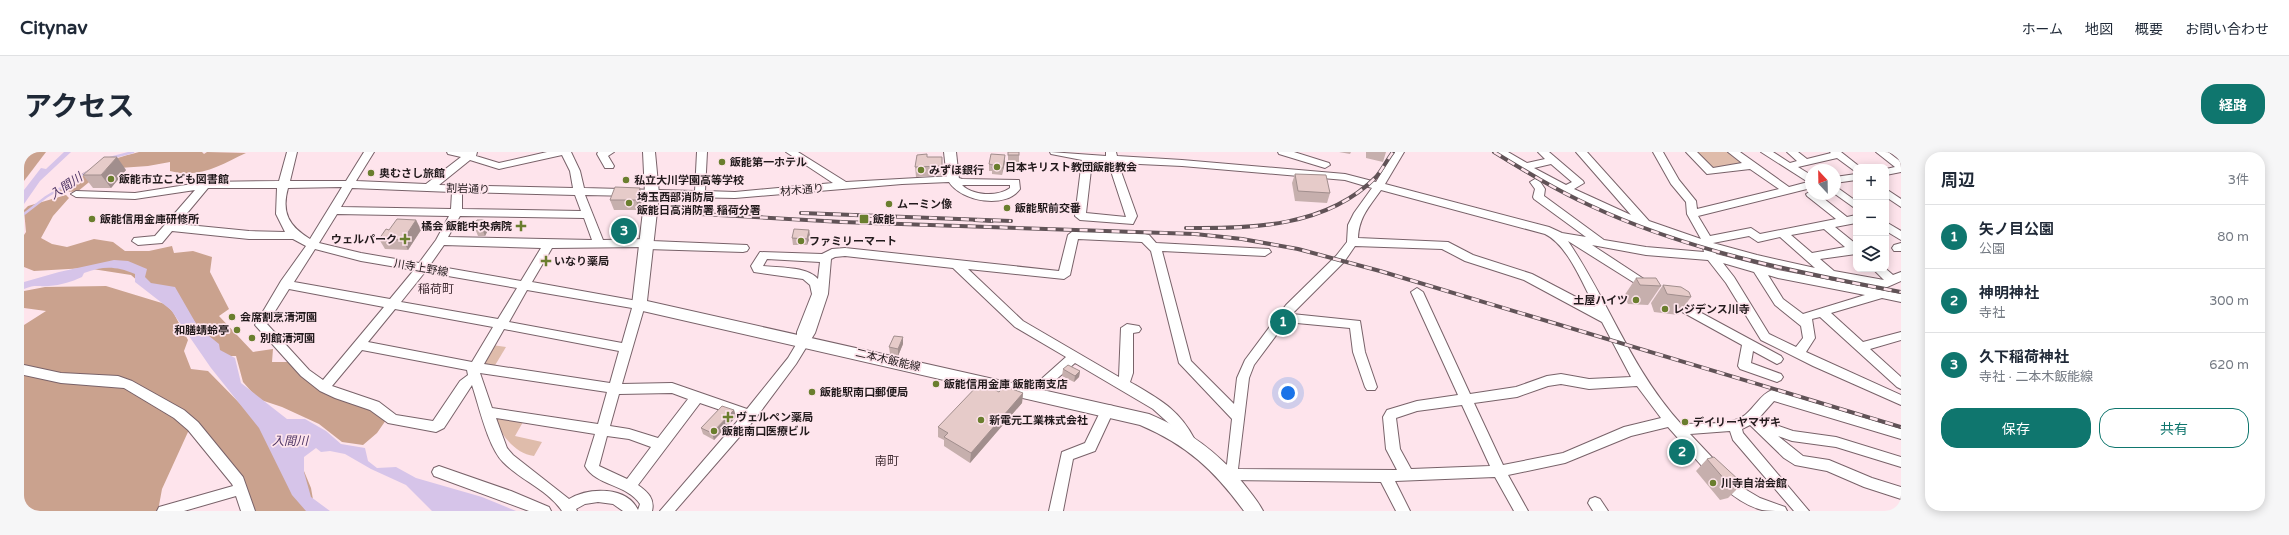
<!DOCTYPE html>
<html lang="ja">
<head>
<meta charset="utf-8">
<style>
  body { margin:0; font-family:"Varela Round","Noto Sans JP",sans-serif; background:#f6f6f7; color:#1f2937 }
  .controls { position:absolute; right:12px; top:12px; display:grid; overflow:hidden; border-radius:8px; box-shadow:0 2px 10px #0003 }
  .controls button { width:36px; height:36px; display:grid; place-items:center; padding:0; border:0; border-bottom:1px solid #e0e1e3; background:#fff; color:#1f2937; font:20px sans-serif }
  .compass { position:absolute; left:1781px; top:12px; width:36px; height:36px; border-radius:50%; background:#fff; box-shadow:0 2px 10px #0003; rotate:338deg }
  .you { position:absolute; left:1264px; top:241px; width:14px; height:14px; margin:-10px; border:3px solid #fff; border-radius:50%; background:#1a73e8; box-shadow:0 0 0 6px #1a73e833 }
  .badge { display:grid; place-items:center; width:26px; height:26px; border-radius:50%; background:#0f766e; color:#fff; font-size:13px; font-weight:700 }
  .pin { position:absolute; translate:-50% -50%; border:2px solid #fff; box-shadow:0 1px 4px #0006 }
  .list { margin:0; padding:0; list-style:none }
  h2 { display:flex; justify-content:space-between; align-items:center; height:52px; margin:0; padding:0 16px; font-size:17px }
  h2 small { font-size:13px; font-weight:400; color:#747a83 }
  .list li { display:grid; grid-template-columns:26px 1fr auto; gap:12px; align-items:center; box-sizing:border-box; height:64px; padding:0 16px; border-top:1px solid #e0e1e3 }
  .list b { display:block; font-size:15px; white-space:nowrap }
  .list p { margin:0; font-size:13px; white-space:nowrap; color:#747a83 }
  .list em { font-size:13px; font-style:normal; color:#747a83 }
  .actions { display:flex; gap:8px; padding:12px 16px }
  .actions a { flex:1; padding:9px 0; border:1px solid #0f766e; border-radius:16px; text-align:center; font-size:14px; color:#0f766e }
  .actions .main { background:#0f766e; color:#fff }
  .icon { flex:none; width:22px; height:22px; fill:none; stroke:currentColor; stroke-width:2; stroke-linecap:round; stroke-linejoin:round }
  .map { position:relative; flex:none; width:1877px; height:359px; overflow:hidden; border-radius:16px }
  header { display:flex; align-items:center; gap:24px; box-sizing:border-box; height:56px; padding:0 20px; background:#fff; border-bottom:1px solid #e0e1e3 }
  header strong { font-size:19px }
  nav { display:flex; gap:22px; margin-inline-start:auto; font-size:14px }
  .intro { display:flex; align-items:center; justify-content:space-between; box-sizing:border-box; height:96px; padding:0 24px }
  h1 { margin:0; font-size:28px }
  .button { padding:10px 18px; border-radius:16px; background:#0f766e; color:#fff; font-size:14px; font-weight:700 }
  main { display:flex; gap:24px; padding:0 24px }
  aside { flex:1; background:#fff; border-radius:16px; box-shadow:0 2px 10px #0003 }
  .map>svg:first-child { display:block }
</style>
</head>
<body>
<header>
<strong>Citynav</strong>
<nav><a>ホーム</a><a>地図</a><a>概要</a><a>お問い合わせ</a></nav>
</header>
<div class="intro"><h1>アクセス</h1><a class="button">経路</a></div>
<main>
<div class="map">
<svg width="1877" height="359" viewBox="0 0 1877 359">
  <rect width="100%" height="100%" fill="#fee4ec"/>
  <g fill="#dfbcab">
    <path d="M1667,0H1709L1728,13L1687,20Z"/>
    <path d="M468,193L482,195L470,215L456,213Z"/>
    <path d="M474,264L499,270L491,284L518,290L510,304C492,302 479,285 471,269Z"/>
  </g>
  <g fill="#caa28e">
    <path d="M0,0H22L0,29Z"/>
    <path d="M115,0H178L180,2L183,0L222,1C196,13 176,27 146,19V10L124,14L81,17L53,40L34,39C62,16 80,9 115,0Z"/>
    <path d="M42,43L45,46L29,64L17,86L28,92L43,95L70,87L89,90L101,99H125L148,94L150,101L169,99L188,105L186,120L205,157L195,164L229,200L249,197L248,210H266L299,240L348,256L362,268L353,281L339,293L318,290L295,272L258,255L234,247L219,230L212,204H195L168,166L115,130L107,123L62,116L10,119L0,115V83L2,80L0,58L4,54Z"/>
    <path d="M82,134L141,152L149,160L164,188L160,199L167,217L184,219L237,273L275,307L287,336L291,359H232L169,269L138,337L134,359H0V173L22,159L0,156V139L21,135Z"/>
  </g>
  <g fill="#d6c4e9">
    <path d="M40,0H47L16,29L0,52V38L17,16L22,17Z"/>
    <path d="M90,108L104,109L123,117L121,125L127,131L151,135L174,175L195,192L196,198L211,206L217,231L263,267H281L302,279L317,292L341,296L344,309L353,316L372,315L392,326L458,345L492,359H408L382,333L347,317L321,302L306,299L297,300L292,296L280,305V320L287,345L306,359H282L268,343L235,276L187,216L147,158L111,130V122C91,114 80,114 60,121L58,125C47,130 37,133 25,134C14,135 12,132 0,137V130L35,120Z"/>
  </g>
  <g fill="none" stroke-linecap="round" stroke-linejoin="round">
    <g stroke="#d6c4e9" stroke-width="2.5">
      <path d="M86,6L109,0"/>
      <path d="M0,62L22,45L65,19"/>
    </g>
    <defs>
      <g id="minor">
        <path d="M263,0H273L266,29H322L340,0H350L332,29L402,32L437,5L424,2L423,0H453L452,4L475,11L523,0H547L556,19L560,36L671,39L673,0H683L681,39L711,40L809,31L762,0H774L822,30L929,24L938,27L995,28L996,37C982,57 938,50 925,30L878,32L711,46L561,43L579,88L623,87L628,89L723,93L725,96L723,99L719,100L623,97L619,95L528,96L508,130L619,150L621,153L598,232L648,231L723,257L764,206L773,191V180L788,142L786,133L779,127L730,120L727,114L736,100L798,102L808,97L821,96L1035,119L1044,83L1049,79L1121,82L1125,83L1132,91L1245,97L1247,100L1241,104L1138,99L1167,209L1210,252L1213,226L1221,208L1262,153L1312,104L1323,90L1324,73L1330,61L1348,36L1321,28L1158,14L1094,11L1113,64L1109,72L1056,68L1051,64L1058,8L1027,2L1026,0L1082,4V0H1092L1093,4L1158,8L1321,22L1352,30L1370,0H1380L1361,32L1525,75L1538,81L1562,85L1510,47L1509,45L1511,37L1506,30L1511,27L1515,28L1521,37L1520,44L1580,88L1622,95L1680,100L1679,96C1616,76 1553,52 1497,17C1489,12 1477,7 1472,0H1484L1503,11L1521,7L1514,0H1525L1559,29L1560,31L1550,37L1607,63L1552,0H1563L1625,69L1677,87L1663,62L1662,50L1647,32L1629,0H1639L1655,28L1672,49L1673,57L1755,37L1726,17L1683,22L1662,0H1673L1689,16L1718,11L1704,0H1716L1765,35L1784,30L1737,0H1749L1766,11L1773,9L1763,0H1774L1783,7L1807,1L1806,0H1817L1836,15H1832V20L1813,6L1774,15L1787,23V36L1674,64L1686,84L1727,76L1736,82L1812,67L1783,44L1782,42L1787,39V42H1794L1823,65L1832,63V71L1811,75L1832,92V102L1796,107L1810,119L1860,128L1849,117H1862L1869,123L1877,120V129L1861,136L1765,118L1691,99L1692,102L1754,118L1877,142V150L1858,146L1807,161L1839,190L1877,180V188L1846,197L1877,225V237L1873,235L1796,165L1788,167L1791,186L1782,200L1877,243V253L1789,214L1737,188L1702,131L1684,108L1622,103L1568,93L1629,133L1631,136L1629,139L1625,140L1544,89C1585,150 1607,217 1657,272C1675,271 1707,274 1721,263C1730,256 1737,242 1748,238L1877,277V287L1750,249L1734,267L1769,279L1812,285L1877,305V315L1812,295L1768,289L1754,284L1779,304L1805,308L1848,326L1877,335V347L1840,335L1803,319L1771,313L1760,306L1726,273L1718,277L1719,281L1785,359H1770L1709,288L1706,279L1666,282L1714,333L1736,346L1761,355L1763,359C1755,359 1746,359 1738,358C1700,348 1670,303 1644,275L1607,284L1541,311L1484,323L1504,359H1490L1471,325L1371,329L1386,359H1372L1357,330L1202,328L1197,326L1195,322L1203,312L1208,267L1155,211L1127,99L1118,90L1054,87L1046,123L1040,127L944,117L999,169L1095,225L1097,176L1103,172L1115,174L1117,177L1115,180L1109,181V221L1106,230C1135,247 1155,257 1171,288L1169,292L1164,293L1159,292L1150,276L1129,257L1051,211L1013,244H1005L1003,241L1005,238L1042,205L991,175L929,116L821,104L811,105L807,107L804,142L791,181L772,212L731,267L651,359H636L717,265L676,251L614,333C624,340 631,347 628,359H599L589,352L574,350L561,352L552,357L553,359H538C524,338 496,328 479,310C464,295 455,254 448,233L420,276L412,280L364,271L346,258L311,246L296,239L277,224L231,173L257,129L282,94L269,87H225L148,79L138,91L114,93L108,89L110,86L131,84L171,38L111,47L52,45L47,42L52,39L111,41L181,30L255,29ZM538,3L546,19L549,36L415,33L446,8L475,17ZM1068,9L1084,10L1102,65L1062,61ZM1527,12L1548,30L1542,33L1510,16ZM938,33H986V36C973,45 949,44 938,33ZM318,35L286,87C265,74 257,61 264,36ZM184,36H253L252,62L261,80L225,79L154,72ZM328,36L428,40L427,57L317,55ZM1357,38L1521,82C1544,93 1559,133 1571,155L1508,122L1449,103L1424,90L1334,86C1335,65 1345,55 1357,38ZM438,40L551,43L557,59L438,57ZM313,62L425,64L412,88L395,111L337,101L295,91ZM436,64L560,66L568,88L424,85ZM1800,77L1821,95L1788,101L1767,83ZM1725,84L1734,90L1756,85L1791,116L1733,103L1689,91ZM420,93L517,96L497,129L406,113ZM1331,94L1418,97L1441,109L1500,128L1578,170L1607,225L1565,227L1537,222L1523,224L1492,235L1446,242L1399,140L1393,136L1387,140L1434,243L1393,249L1363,258L1359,265L1362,297L1373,318L1214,317L1225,226L1230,213L1262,170L1326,176L1329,200L1341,235L1343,238H1351L1353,235L1341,200L1336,169L1268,162L1320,110ZM291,97L337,109L390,118L366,147L270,130ZM743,107L796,110L794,127C783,114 755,116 739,114ZM1699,111L1730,120L1751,153L1777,174L1779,186L1772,195L1745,182L1710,125ZM401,120L493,136L474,167L377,150ZM1744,123L1754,126L1841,143L1779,162L1759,147ZM265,137L360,155L299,228L285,218L243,172ZM503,138L608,156L598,191L485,170ZM371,157L469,175L448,210L344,190ZM480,177L595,199L586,231L460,212ZM338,198L443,218L444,223L436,229L409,269L372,263L355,250L308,234ZM456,221L583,240L574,272L468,256ZM1537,232L1565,237L1613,234L1637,266L1600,275L1539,301L1479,313L1450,251L1493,245L1524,234ZM648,241L664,247L634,286L605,277L586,274L595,242ZM1438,253L1466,314L1387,317L1376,297L1372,266L1393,259ZM472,266L571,282L561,314C572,334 603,332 616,352L614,358C603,334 565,335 545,347L489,303L483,296ZM583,284L605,287L627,295L603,327L575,314Z"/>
        <path d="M574,0H590L584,4L590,14L589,16H581L573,2Z"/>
        <path d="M1254,0H1270L1305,11L1306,13L1301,16L1255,2Z"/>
        <path d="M1852,0H1864L1877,10V20L1862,23V17L1871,15Z"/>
        <path d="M1832,22V28L1811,31V25Z"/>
        <path d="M1811,34L1832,49V57L1811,42Z"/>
        <path d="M1862,37L1877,47V55L1862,45Z"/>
        <path d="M1862,70L1877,79V88L1862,79Z"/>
        <path d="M1877,91V99H1870L1868,96L1870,93Z"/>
        <path d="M1646,144L1757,204L1759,207L1757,210L1753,212L1729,199L1727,211L1757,222L1759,225L1757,228L1753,230L1716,217L1714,214L1718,193L1642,151L1640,148L1642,145Z"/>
        <path d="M0,213L37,221L94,224L108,229L160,258L174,270L219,325L231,359H217L212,344L160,359H133L135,355L209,334L208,332L164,278L150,266L100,236L37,231L0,223Z"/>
        <path d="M1084,253L1089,254L1090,258L1071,299L1049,307L1039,359H1025L1038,300L1061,291L1079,254Z"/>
        <path d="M415,314L487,339L525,355L527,359H505L410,324L408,320L410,316Z"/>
        <path d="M1571,345L1576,347L1584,359H1569L1564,351L1566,347Z"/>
      </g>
      <g id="major">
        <path d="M619,0H631L635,42L623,149L1125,262C1163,278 1193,299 1219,331C1226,340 1234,349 1239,359H1220C1190,318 1163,293 1116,273L610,157L608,153L621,42Z"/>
        <path d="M920,0H932L935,27L934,30L929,31L923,27Z"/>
      </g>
    </defs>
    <use href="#minor" stroke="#786269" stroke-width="2"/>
    <use href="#major" stroke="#786269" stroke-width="2"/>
    <use href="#minor" fill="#fff" fill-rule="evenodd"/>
    <use href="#major" fill="#fff" fill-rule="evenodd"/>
    <defs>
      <g id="rail">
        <path d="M1470,0C1501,19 1532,38 1565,53C1663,99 1771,120 1877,140"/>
        <path d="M640,60L818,70L1171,82L1218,87L1274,97L1356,119L1877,275"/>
        <path d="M777,61L987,69"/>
        <path d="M951,68L968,69"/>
        <path d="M1162,76C1227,77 1303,75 1352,25C1358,18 1363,8 1369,0"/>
      </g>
    </defs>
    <use href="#rail" stroke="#615357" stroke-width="4"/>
    <use href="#rail" stroke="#fee4ec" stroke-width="2.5" stroke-dasharray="8" stroke-linecap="butt"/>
  </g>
  <g fill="#c6afad">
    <path d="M984,0H995V10L984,9Z"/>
    <path d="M1315,0H1327L1326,2Z"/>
    <path d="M1341,0H1362L1359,10L1342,6V0Z"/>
    <path d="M903,5H918V23L892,25L891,15Z"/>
    <path d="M981,10L978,23L968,22V19H965V12Z"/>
    <path d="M102,18L87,36H69L59,23Z"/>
    <path d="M1271,22L1306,41L1303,51L1271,49L1268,31Z"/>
    <path d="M619,46L615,58H590L586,48Z"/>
    <path d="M392,68L397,78L384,98L361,97L355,87Z"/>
    <path d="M453,68L464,78L461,84H454L450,74Z"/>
    <path d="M785,78L786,85L783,93H769L768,86Z"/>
    <path d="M1612,126L1637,134L1624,153L1604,152L1600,144Z"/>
    <path d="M1639,133L1667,145L1654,163L1630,160L1627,151Z"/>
    <path d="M879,192L874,204L866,202L865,195Z"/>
    <path d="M1039,217L1056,219L1055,225L1050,230L1038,224Z"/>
    <path d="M975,240L999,241L998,251L946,311L920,294V288L914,285V275Z"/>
    <path d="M710,258L712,265L690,288L679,282L677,276Z"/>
    <path d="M1683,307L1717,330L1715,332L1716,334L1704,346L1696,348L1672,319Z"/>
  </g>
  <g fill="#a18e8d">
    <path d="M981,3V10L978,23L979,16Z"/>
    <path d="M93,5L102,18L87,36L77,23Z"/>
    <path d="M616,36L619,46L615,58L612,48Z"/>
    <path d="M392,68L397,78L384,98L379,88Z"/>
    <path d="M460,68L464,78L461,84L457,74Z"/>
    <path d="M785,78L786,85L783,93V87Z"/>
    <path d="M879,185V192L874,204V197Z"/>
    <path d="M1056,219L1055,225L1050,230L1051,224Z"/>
    <path d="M999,241L998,251L946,311L947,301Z"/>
    <path d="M710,258L712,265L690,288L688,281Z"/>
  </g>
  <g fill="#e6cbc9" stroke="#a18e8d">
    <rect x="984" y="0" width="11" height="3"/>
    <path d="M903,2V5H918V14L891,15L893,3Z"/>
    <path d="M967,2L981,3L979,16H968L969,13L965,12Z"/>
    <path d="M80,5H93L77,23H59Z"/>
    <path d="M1271,22L1302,23L1306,41L1274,39Z"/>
    <path d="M591,35L616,36L612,48H586Z"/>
    <path d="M373,67L392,68L379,88L355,87L362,77L365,78Z"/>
    <path d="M453,68H460L457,74H450Z"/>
    <path d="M770,77L785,78L783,87L768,86Z"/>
    <path d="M1612,126H1632L1637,134L1616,133Z"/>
    <path d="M1639,133L1657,135L1665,140L1667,145L1643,142Z"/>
    <path d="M870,184L879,185L874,197L865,195Z"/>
    <path d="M1044,213L1056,219L1051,224L1039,217Z"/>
    <path d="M957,230L975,240L980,234L999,241L947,301L920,285L924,281L914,275Z"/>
    <path d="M698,254L710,258L688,281L677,276Z"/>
    <path d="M1690,305L1717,330L1714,331L1716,334L1707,335L1683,307Z"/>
  </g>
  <g fill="#6a7e2e" stroke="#fee4ec" stroke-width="1.5">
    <circle cx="698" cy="10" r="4"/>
    <circle cx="973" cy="15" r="4"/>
    <circle cx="897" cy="18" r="4"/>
    <circle cx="347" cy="21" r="4"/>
    <circle cx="87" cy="27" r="4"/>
    <circle cx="602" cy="28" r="4"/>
    <circle cx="605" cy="51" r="4"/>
    <circle cx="865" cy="52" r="4"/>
    <circle cx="983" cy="56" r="4"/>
    <circle cx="68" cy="67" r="4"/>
    <rect x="835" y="62" width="10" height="10" rx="2"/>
    <path d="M495 68h4v4h4v4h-4v4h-4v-4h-4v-4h4z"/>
    <path d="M379 81h4v4h4v4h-4v4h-4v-4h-4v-4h4z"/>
    <circle cx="777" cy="89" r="4"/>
    <path d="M520 103h4v4h4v4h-4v4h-4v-4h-4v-4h4z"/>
    <circle cx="1612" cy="148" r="4"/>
    <circle cx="1641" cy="157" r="4"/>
    <circle cx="208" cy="165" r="4"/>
    <circle cx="213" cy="178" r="4"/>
    <circle cx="228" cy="186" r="4"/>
    <circle cx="912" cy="232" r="4"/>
    <circle cx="788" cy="240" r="4"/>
    <path d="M702 259h4v4h4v4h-4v4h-4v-4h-4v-4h4z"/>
    <circle cx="957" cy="268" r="4"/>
    <circle cx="1661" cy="270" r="4"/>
    <circle cx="690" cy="279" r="4"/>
    <circle cx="1689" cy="331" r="4"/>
  </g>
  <g text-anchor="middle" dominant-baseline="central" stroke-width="3.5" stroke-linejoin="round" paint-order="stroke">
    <g font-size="11" font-weight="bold" fill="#221a1c" stroke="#fee4ec" text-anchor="start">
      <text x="706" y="10">飯能第一ホテル</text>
      <text x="981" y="15">日本キリスト教団飯能教会</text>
      <text x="905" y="18">みずほ銀行</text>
      <text x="355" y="21">奥むさし旅館</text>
      <text x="95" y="27">飯能市立こども図書館</text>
      <text x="610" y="28">私立大川学園高等学校</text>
      <text x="613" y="45">埼玉西部消防局<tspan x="613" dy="13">飯能日高消防署 稲荷分署</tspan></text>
      <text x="873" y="52">ムーミン像</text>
      <text x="991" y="56">飯能駅前交番</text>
      <text x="76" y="67">飯能信用金庫研修所</text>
      <text x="849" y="67">飯能</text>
      <text x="488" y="74" text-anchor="end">橘会 飯能中央病院</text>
      <text x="373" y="87" text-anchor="end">ウェルパーク</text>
      <text x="785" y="89">ファミリーマート</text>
      <text x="530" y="109">いなり薬局</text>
      <text x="1604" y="148" text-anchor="end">土屋ハイツ</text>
      <text x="1649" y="157">レジデンス川寺</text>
      <text x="216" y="165">会席割烹清河園</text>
      <text x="205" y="178" text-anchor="end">和膳蜻蛉亭</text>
      <text x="236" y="186">別館清河園</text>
      <text x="920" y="232">飯能信用金庫 飯能南支店</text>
      <text x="796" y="240">飯能駅南口郵便局</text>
      <text x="712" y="265">ヴェルペン薬局</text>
      <text x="965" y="268">新電元工業株式会社</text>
      <text x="1669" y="270">デイリーヤマザキ</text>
      <text x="698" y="279">飯能南口医療ビル</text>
      <text x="1697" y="331">川寺自治会館</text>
    </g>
    <g font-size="11" fill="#221a1c" stroke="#fee4ec">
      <text transform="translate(444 37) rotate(2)">割岩通り</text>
      <text transform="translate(778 38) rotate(-5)">材木通り</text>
      <text transform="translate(397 116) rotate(10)">川寺上野線</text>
      <text transform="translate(864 208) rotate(13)">二本木飯能線</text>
    </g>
    <g font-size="12" font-style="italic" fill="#4b3262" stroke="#fee4ec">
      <text transform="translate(42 34) rotate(-34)">入間川</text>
      <text x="266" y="289">入間川</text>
    </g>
    <g font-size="12" fill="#402c33" stroke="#fee4ec">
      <text x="412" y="137">稲荷町</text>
      <text x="863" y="309">南町</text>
    </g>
  </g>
</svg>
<div class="controls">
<button>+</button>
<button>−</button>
<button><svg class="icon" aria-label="layers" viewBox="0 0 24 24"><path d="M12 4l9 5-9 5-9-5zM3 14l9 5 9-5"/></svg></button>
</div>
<svg class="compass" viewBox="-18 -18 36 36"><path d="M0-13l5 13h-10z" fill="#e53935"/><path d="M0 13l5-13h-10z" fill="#747a83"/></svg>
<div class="you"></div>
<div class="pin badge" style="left:1259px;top:170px">1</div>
<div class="pin badge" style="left:1658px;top:300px">2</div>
<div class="pin badge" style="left:600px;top:79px">3</div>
</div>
<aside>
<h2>周辺<small>3件</small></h2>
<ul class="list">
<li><span class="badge">1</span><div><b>矢ノ目公園</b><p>公園</p></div><em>80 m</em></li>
<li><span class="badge">2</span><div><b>神明神社</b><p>寺社</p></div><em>300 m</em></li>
<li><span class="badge">3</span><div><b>久下稲荷神社</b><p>寺社 · 二本木飯能線</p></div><em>620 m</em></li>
</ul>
<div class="actions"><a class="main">保存</a><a>共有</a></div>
</aside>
</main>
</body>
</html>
